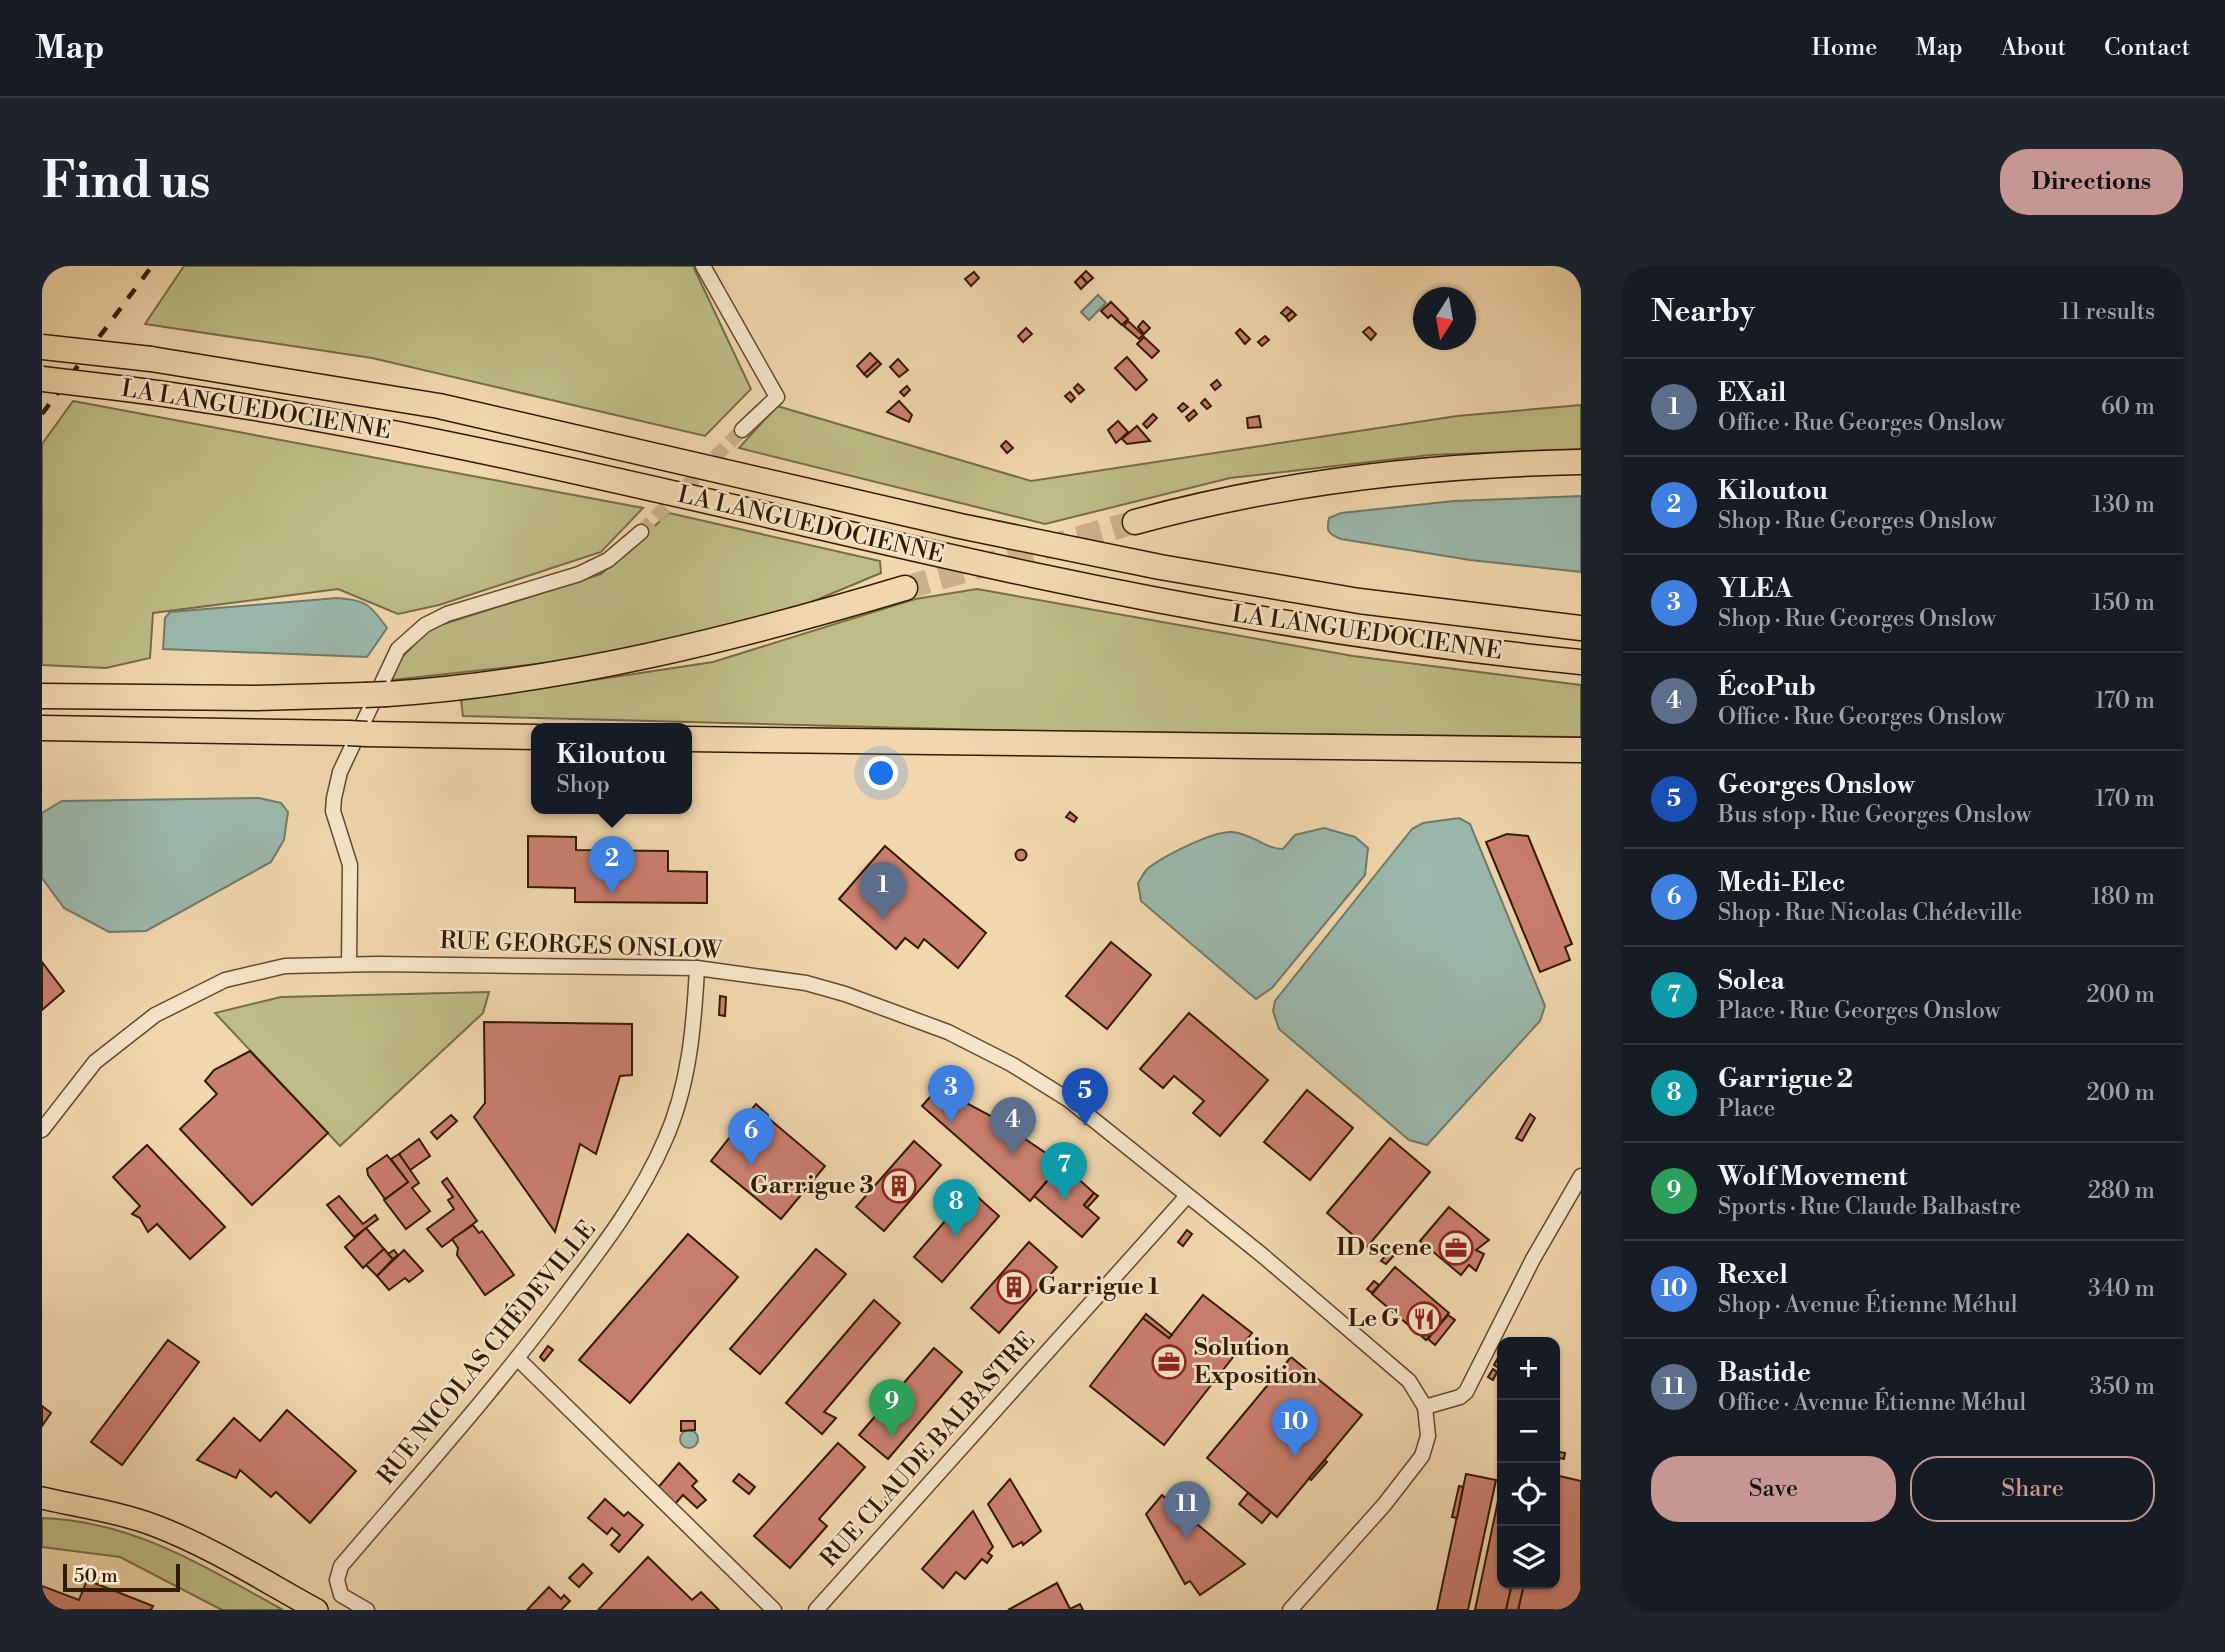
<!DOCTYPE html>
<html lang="en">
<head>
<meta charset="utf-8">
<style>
  body { margin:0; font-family:"Libre Bodoni",serif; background:#20242c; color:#f1f3f6 }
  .controls { position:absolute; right:21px; bottom:21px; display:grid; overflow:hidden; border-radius:14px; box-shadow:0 2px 5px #0004 }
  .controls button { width:63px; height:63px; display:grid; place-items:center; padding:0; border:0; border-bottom:2px solid #363941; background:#171b24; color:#f1f3f6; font:35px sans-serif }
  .compass { position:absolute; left:1371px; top:21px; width:63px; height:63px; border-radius:50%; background:#171b24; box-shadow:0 2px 5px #0004; rotate:191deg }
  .scale { position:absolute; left:21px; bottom:18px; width:117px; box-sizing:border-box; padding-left:7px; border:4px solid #321b00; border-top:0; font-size:19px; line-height:24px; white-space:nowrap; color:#321b00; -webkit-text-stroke:5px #f6e5ca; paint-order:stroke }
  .you { position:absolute; left:840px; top:508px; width:24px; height:24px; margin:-18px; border:5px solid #fff; border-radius:50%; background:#1a73e8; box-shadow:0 0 0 10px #1a73e833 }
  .badge { display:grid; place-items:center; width:46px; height:46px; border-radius:50%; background:#c59692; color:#fff; font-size:23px; font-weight:700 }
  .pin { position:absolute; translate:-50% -58px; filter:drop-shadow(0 2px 4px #0008) }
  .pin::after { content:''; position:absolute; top:37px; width:24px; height:21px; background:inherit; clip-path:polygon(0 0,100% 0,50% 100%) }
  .popup { position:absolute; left:489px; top:457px; width:161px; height:91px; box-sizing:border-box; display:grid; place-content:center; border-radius:14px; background:#171b24; filter:drop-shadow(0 2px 5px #0005); font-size:23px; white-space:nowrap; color:#9ea1a6 }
  .popup b { font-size:26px; color:#f1f3f6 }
  .popup::after { content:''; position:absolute; left:50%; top:100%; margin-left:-14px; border:14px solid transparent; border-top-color:#171b24 }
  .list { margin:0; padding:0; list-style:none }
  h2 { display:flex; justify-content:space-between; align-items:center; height:91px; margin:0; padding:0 28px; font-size:30px }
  h2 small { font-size:23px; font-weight:400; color:#9ea1a6 }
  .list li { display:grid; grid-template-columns:46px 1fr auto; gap:21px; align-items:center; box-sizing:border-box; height:98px; padding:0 28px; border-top:2px solid #363941 }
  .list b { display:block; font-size:26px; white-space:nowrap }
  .list p { margin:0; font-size:23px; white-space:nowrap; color:#9ea1a6 }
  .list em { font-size:23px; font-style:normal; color:#9ea1a6 }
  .actions { display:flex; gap:14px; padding:21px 28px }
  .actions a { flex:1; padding:16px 0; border:2px solid #c59692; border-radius:28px; text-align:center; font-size:24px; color:#c59692 }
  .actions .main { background:#c59692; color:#111 }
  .icon { flex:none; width:38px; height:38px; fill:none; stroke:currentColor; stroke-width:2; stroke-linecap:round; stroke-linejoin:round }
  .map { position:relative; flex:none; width:1539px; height:1344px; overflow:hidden; border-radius:28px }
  header { display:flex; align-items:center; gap:42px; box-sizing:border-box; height:98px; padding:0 35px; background:#171b24; border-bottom:2px solid #363941 }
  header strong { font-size:33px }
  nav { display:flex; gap:38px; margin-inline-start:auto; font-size:24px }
  .intro { display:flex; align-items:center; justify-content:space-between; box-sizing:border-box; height:168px; padding:0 42px }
  h1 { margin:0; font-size:49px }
  .button { padding:18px 32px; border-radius:28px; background:#c59692; color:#111; font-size:24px; font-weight:700 }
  main { display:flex; gap:42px; padding:0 42px }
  aside { flex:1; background:#171b24; border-radius:28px; box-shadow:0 2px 5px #0004 }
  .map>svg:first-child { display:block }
</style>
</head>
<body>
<header>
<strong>Map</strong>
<nav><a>Home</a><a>Map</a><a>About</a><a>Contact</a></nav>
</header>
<div class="intro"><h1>Find us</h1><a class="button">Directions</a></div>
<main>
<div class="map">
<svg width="1539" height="1344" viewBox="0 0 1539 1344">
  <rect width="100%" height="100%" fill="#f1d7ad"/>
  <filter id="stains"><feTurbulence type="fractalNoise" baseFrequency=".00286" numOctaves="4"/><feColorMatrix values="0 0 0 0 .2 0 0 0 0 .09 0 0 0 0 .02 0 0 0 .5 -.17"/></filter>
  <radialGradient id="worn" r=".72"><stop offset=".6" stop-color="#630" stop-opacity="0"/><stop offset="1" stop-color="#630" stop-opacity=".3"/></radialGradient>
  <g fill="#bebd87" stroke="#786c44" stroke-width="2">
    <path d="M142,0H651L709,123L663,170L330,92L103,58Z"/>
    <path d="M31,135L601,242L559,286L397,339L356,348L296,323L111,347L108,392L64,402L0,399V178Z"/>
    <path d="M1539,139V183L1388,189L1188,212L1003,258L697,182L735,140L989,215L1415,150Z"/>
    <path d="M627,247L838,295L839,307L748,345L618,379L522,395L350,414L356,395L389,362L559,308Z"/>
    <path d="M935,323L1311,390L1539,419V471L985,465L421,450L419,434L671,396L873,333Z"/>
    <path d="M447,726L441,747L298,880L173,747L239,731Z"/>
    <path d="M0,1252C92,1255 163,1301 241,1344H180L78,1291L0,1281Z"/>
  </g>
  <g fill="#9bb9ae" stroke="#717a68" stroke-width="2">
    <path d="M1056,29L1064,37L1047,54L1039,46Z"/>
    <path d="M1539,230V306L1428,294L1299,273C1286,268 1284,265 1287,252L1299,247L1412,235Z"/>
    <path d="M295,332C324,334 328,338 345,362L325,391L121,383L123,352L128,346Z"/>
    <path d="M217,532L239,537L246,546L242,574L229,596L104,665L67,666L22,642L0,612V547L20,535Z"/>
    <path d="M1417,552L1428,558L1503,740L1498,755L1385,879L1367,874L1237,763L1231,745L1233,735L1370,563L1381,557Z"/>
    <path d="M1282,562L1313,571L1326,582L1323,609L1230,722L1214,733L1099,635L1096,617C1100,611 1103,603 1109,600C1126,588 1171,565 1190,566C1210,567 1222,583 1241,583L1253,569Z"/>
    <circle cx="647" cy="1173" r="9"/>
  </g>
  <g fill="#cb7f6f" stroke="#321b00" stroke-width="2">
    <path d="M1044,5L1051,12L1045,17L1039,10Z"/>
    <path d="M932,6L937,12L929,20L923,13Z"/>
    <path d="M1039,10L1045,17L1039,23L1033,16Z"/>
    <path d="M1069,36L1086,53L1080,59L1069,49L1066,52L1059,45Z"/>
    <path d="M1245,41L1250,45L1244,51L1239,47Z"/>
    <path d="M1250,45L1254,49L1247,55L1244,51Z"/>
    <path d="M1086,55L1101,69L1097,73L1082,60Z"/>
    <path d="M1101,55L1108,62L1102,68L1096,61Z"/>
    <path d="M1327,61L1334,68L1329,74L1321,66Z"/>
    <path d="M984,62L990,68L981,76L976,70Z"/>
    <path d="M1198,63L1208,73L1203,78L1194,67Z"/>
    <path d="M1223,70L1227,74L1220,80L1216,76Z"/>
    <path d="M1102,71L1117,85L1110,92L1095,78Z"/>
    <path d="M828,87L836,95L822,108L815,100Z"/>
    <path d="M1085,91L1105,114L1094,124L1073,102Z"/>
    <path d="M856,93L866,104L857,111L848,101Z"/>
    <path d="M836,95L839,98L825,111L822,108Z"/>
    <path d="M1175,114L1179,119L1173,124L1169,119Z"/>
    <path d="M1036,118L1042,124L1037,128L1032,122Z"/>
    <path d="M865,120L868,124L862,130L858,126Z"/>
    <path d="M1028,126L1033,132L1029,136L1023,130Z"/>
    <path d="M1163,133L1169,140L1165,143L1159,137Z"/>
    <path d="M857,135L870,149L867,156L845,146Z"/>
    <path d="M1141,137L1146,141L1140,146L1136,142Z"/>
    <path d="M1152,144L1155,148L1147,155L1144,151Z"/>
    <path d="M1111,148L1115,152L1105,162L1101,158Z"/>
    <path d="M1217,150L1219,161L1206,162L1205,152Z"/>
    <path d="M1076,155L1086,166L1074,177L1066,164Z"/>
    <path d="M1095,160L1108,175L1085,178L1080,173Z"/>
    <path d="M964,175L971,182L965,187L959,180Z"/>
    <path d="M1028,546L1035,552L1032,556L1024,551Z"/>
    <path d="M1465,568L1486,570L1530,678L1523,681L1528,694L1498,706L1444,576Z"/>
    <path d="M486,570L534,571V584L626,585V605L665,606V637L533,636V622L486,621Z"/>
    <path d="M843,580L944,667L916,702L882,673L876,682L863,672L854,683L797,633Z"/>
    <circle cx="979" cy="589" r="5.5"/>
    <path d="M1069,676L1109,709L1065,763L1024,730Z"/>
    <path d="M0,696L22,725L0,744Z"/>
    <path d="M678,730L684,731L683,750L677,749Z"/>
    <path d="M1147,747L1226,814L1178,870L1151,847L1162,835L1132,810L1121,822L1098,803Z"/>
    <path d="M442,756L590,758V809L578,810L554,888L538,878L513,966L432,851L443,837Z"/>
    <path d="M208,785L286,867L210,939L138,863L175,828L163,815L172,804Z"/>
    <path d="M896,822L949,850L1020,898L988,935L880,840Z"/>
    <path d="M1265,824L1311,862L1268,914L1222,876Z"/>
    <path d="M714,838L726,849L725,851L783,900L739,953L669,895Z"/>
    <path d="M1488,848L1493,852L1480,875L1474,872Z"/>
    <path d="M409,849L415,855L395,873L389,866Z"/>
    <path d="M1348,872L1388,906L1325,981L1285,947Z"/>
    <path d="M377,873L388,890L368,904L357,888Z"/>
    <path d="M872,875L899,899L842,965L814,941Z"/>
    <path d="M105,879L183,961L148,993L115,958L106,966L98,952L90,948L98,940L71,911Z"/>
    <path d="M357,888L377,917L370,922L388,945L364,963L342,934L366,916L349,893Z"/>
    <path d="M345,889L366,916L343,933L326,909L325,903Z"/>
    <path d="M1020,898L1052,927L1042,939L1057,952L1040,971L992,930Z"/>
    <path d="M405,912L435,955L400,981L385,963L412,943L406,934L411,931L400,916Z"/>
    <path d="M929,925L957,950L900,1016L872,991Z"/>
    <path d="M1052,927L1056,930L1045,942L1042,939Z"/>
    <path d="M297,930L321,958L333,949L336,953L312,971L285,939Z"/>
    <path d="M1407,941L1447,974L1434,984L1442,988L1434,1005L1427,999L1419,1009L1378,975Z"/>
    <path d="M431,959L437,967L440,965L472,1009L443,1029L415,989L416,982L410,973Z"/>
    <path d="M324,962L342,983L321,1002L303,981Z"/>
    <path d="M1145,964L1150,968L1141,980L1136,976Z"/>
    <path d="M646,968L696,1011L588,1137L537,1094Z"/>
    <path d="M987,976L1015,1001L957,1067L929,1042Z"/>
    <path d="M342,983L351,993L335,1010L324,999Z"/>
    <path d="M774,983L804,1008L718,1108L688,1083Z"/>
    <path d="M1349,983L1354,987L1344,998L1339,995Z"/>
    <path d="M352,984L356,989L351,993L346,988Z"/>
    <path d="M362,984L381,1005L367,1016L363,1012L347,1024L335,1010Z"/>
    <path d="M1353,1001L1407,1047L1384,1074L1330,1028Z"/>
    <path d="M1332,1015L1337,1019L1330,1027L1325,1023Z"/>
    <path d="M1161,1029L1210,1067L1122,1179L1048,1120L1101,1052L1127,1072Z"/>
    <path d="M832,1034L858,1057L782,1146L794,1152L780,1168L744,1137Z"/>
    <path d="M1104,1048L1130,1069L1127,1072L1101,1052Z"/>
    <path d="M1406,1049L1413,1054L1393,1079L1386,1073Z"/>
    <path d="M126,1074L157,1096L80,1199L49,1176Z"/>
    <path d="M506,1080L511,1084L502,1095L498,1091Z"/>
    <path d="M892,1082L920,1106L846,1193L817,1169Z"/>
    <path d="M1457,1090L1460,1095L1457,1102L1452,1099Z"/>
    <path d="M1249,1091L1320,1149L1235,1251L1165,1192Z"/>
    <path d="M1451,1103L1455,1106L1451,1114L1446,1111Z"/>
    <path d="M0,1140L9,1147L0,1160Z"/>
    <path d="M245,1144L314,1205L268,1257L234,1226L229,1231L198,1204L194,1212L155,1194L192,1152L218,1175Z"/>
    <path d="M639,1155H653V1164L639,1165Z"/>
    <path d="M796,1177L823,1201L777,1253L785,1260L748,1302L712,1270Z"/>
    <path d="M1513,1185L1523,1187L1522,1193L1513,1191Z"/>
    <path d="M1283,1194L1285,1196L1269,1214L1267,1212Z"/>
    <path d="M637,1197L655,1215L650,1220L664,1234L655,1242L641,1229L631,1240L614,1224Z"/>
    <path d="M697,1208L713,1221L707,1228L691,1215Z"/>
    <path d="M1424,1208L1454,1214L1426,1344H1395Z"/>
    <path d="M1513,1209L1539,1215V1344H1476L1482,1318H1513Z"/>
    <path d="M968,1213L999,1265L981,1279L980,1276L971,1281L946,1238Z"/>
    <path d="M1460,1216V1318H1470L1464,1344H1433Z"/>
    <path d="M1417,1220L1421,1221L1415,1252L1410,1251Z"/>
    <path d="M848,1227L852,1230L844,1240L840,1235Z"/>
    <path d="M1206,1227L1229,1246L1220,1257L1197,1238Z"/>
    <path d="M1120,1229L1203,1298L1158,1329L1148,1315L1143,1318L1104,1248Z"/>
    <path d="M563,1233L582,1250L586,1246L601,1259L577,1286L569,1279L578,1269L570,1262L565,1268L546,1252Z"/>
    <path d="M931,1245L951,1281L946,1287L950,1290L945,1297L940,1293L923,1313L914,1306L901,1322L880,1303Z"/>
    <path d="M606,1291L650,1334L659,1326L677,1344H556Z"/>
    <path d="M541,1298L550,1307L537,1321L527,1312Z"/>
    <path d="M45,1314L111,1340L109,1344H0V1320L37,1334Z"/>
    <path d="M1015,1317L1028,1343L1038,1338L1041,1344H966Z"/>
    <path d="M1470,1318H1482L1476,1344H1464Z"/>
    <path d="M507,1321L519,1333L522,1329L528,1335L519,1344H485Z"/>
  </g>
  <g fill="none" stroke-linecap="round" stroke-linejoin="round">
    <path stroke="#cbb18a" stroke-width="14" stroke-dasharray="14 7" stroke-linecap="butt" d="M599,266L700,164"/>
    <path stroke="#cbb18a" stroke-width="24" stroke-dasharray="24 12" stroke-linecap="butt" d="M863,322L1093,256"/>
    <defs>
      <g id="minor">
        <path d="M661,0L735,131L700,164"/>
        <path d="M307,698L308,599L291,545L292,532L298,506L356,383L383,359L405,348L537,308L566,294L599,266"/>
        <path d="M0,864L53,796L113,749L183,714L243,700L336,698L655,702L764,717L803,728L906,766L969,798L1027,834L1220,989L1367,1115L1383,1141L1386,1170L1380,1190L1342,1239L1248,1344"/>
        <path d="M476,1093L732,1344"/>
        <path d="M1383,1141L1418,1131L1424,1126L1491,993L1539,910"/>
        <path d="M325,1344L299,1329L295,1314L299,1300C375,1211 453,1124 523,1030C561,980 598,932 623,874C647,820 652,760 655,702"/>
        <path d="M774,1344L1145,930"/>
      </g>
      <path id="primary" d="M0,1232C38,1241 77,1246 114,1260C171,1282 222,1315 275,1344"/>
      <g id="motorway">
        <path d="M109,93L397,140L918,260L1118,301L1317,335L1539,362"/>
        <path d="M85,123C393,163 692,245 996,310C1175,348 1357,378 1539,396"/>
        <path d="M1093,256C1238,216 1389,199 1539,196"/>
        <path d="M345,428C523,416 692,373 863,322"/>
        <path d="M0,430L214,432L323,429"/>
        <path d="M0,462L306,467"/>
        <path d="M325,468L495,471"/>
        <path d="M645,473L1539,484"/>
      </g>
    </defs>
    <use href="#minor" stroke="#624a2b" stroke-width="17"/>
    <use href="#primary" stroke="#321b00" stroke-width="24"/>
    <use href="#motorway" stroke="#321b00" stroke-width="27"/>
    <use href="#minor" stroke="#f6e5ca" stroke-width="14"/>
    <use href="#primary" stroke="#f1d7ad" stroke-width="21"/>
    <use href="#motorway" stroke="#f1d7ad" stroke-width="24"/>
    <path stroke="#321b00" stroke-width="4.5" stroke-dasharray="12 12" stroke-linecap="butt" d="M0,148L110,0"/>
    <defs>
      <g id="motorway-bridge">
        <path d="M0,81L109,93"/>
        <path d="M0,113L85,123"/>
        <path d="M323,429L345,428"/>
        <path d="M306,467L325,468"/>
      </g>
    </defs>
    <use href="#motorway-bridge" stroke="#321b00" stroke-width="27" stroke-linecap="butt"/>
    <use href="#motorway-bridge" stroke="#f1d7ad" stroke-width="24"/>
  </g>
  <defs>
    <symbol id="building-ring" viewBox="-11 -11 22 22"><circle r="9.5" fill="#f6e5ca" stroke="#8f2418" stroke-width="1.5"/><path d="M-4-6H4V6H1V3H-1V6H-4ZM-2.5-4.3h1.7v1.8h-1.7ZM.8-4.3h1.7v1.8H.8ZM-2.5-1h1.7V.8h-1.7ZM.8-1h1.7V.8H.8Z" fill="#8f2418"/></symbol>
    <symbol id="office-ring" viewBox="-11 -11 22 22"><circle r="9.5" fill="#f6e5ca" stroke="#8f2418" stroke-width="1.5"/><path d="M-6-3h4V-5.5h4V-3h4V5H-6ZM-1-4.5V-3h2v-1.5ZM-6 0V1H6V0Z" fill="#8f2418"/></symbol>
    <symbol id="restaurant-ring" viewBox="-11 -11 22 22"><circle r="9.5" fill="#f6e5ca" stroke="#8f2418" stroke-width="1.5"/><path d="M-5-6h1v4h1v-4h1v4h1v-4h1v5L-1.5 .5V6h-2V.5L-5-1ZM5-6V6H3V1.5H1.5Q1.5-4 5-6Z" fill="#8f2418"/></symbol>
  </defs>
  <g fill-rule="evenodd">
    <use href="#building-ring" x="838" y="901" width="38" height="38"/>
    <use href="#office-ring" x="1395" y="963" width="38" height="38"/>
    <use href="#building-ring" x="953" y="1002" width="38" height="38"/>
    <use href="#restaurant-ring" x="1363" y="1034" width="38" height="38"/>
    <use href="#office-ring" x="1108" y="1077" width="38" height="38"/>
  </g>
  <g text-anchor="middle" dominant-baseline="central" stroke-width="5" stroke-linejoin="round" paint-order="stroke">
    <g font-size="24" fill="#321b00" stroke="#f6e5ca">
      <text transform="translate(214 144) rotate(9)">LA LANGUEDOCIENNE</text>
      <text transform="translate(769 259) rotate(13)">LA LANGUEDOCIENNE</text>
      <text transform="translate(1325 367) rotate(8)">LA LANGUEDOCIENNE</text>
      <text transform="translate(539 680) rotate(2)">RUE GEORGES ONSLOW</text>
      <text transform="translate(445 1087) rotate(-51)">RUE NICOLAS CHÉDEVILLE</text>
      <text transform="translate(886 1184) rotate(-48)">RUE CLAUDE BALBASTRE</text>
    </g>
    <g font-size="24" font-weight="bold" fill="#321b00" stroke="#f6e5ca" text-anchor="end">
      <text x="832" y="920">Garrigue 3</text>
      <text x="1390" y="982">ID scene</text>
      <text x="996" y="1021" text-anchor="start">Garrigue 1</text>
      <text x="1358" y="1053">Le G</text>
      <text x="1152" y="1082" text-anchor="start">Solution<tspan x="1152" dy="28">Exposition</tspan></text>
    </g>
  </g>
  <rect width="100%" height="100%" filter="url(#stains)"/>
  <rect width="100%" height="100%" fill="url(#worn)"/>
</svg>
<div class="controls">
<button>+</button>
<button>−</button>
<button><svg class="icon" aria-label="locate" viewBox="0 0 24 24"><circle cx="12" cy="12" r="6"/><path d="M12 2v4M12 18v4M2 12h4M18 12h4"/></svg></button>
<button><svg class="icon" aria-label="layers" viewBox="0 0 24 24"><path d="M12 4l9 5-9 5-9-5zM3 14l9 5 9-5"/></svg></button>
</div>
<svg class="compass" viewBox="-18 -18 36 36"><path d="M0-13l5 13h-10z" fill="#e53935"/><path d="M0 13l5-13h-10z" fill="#9ea1a6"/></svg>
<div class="scale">50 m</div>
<div class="you"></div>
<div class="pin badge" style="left:841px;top:654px;background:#5c6f8a">1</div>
<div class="pin badge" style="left:570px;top:628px;background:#3f7fe0">2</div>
<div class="popup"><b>Kiloutou</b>Shop</div>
<div class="pin badge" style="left:909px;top:857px;background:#3f7fe0">3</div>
<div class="pin badge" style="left:971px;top:889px;background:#5c6f8a">4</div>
<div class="pin badge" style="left:1043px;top:860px;background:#1a4fb4">5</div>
<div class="pin badge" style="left:709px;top:900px;background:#3f7fe0">6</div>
<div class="pin badge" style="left:1022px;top:934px;background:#0f9aa8">7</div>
<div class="pin badge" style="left:914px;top:971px;background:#0f9aa8">8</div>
<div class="pin badge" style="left:850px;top:1171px;background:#2e9e5b">9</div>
<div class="pin badge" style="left:1253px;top:1191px;background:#3f7fe0">10</div>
<div class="pin badge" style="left:1145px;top:1273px;background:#5c6f8a">11</div>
</div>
<aside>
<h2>Nearby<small>11 results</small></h2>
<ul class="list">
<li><span class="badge" style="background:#5c6f8a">1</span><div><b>EXail</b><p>Office · Rue Georges Onslow</p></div><em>60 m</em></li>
<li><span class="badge" style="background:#3f7fe0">2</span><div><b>Kiloutou</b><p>Shop · Rue Georges Onslow</p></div><em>130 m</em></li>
<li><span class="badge" style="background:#3f7fe0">3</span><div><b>YLEA</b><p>Shop · Rue Georges Onslow</p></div><em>150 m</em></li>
<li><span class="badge" style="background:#5c6f8a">4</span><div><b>ÉcoPub</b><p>Office · Rue Georges Onslow</p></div><em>170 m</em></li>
<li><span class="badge" style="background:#1a4fb4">5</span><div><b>Georges Onslow</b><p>Bus stop · Rue Georges Onslow</p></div><em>170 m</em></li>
<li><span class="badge" style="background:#3f7fe0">6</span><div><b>Medi-Elec</b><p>Shop · Rue Nicolas Chédeville</p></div><em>180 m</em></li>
<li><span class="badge" style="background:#0f9aa8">7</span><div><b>Solea</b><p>Place · Rue Georges Onslow</p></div><em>200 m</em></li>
<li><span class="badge" style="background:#0f9aa8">8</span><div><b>Garrigue 2</b><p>Place</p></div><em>200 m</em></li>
<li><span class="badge" style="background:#2e9e5b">9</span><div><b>Wolf Movement</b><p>Sports · Rue Claude Balbastre</p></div><em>280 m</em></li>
<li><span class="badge" style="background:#3f7fe0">10</span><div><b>Rexel</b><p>Shop · Avenue Étienne Méhul</p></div><em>340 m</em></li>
<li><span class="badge" style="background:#5c6f8a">11</span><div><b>Bastide</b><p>Office · Avenue Étienne Méhul</p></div><em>350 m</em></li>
</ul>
<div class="actions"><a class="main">Save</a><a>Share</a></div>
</aside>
</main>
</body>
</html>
